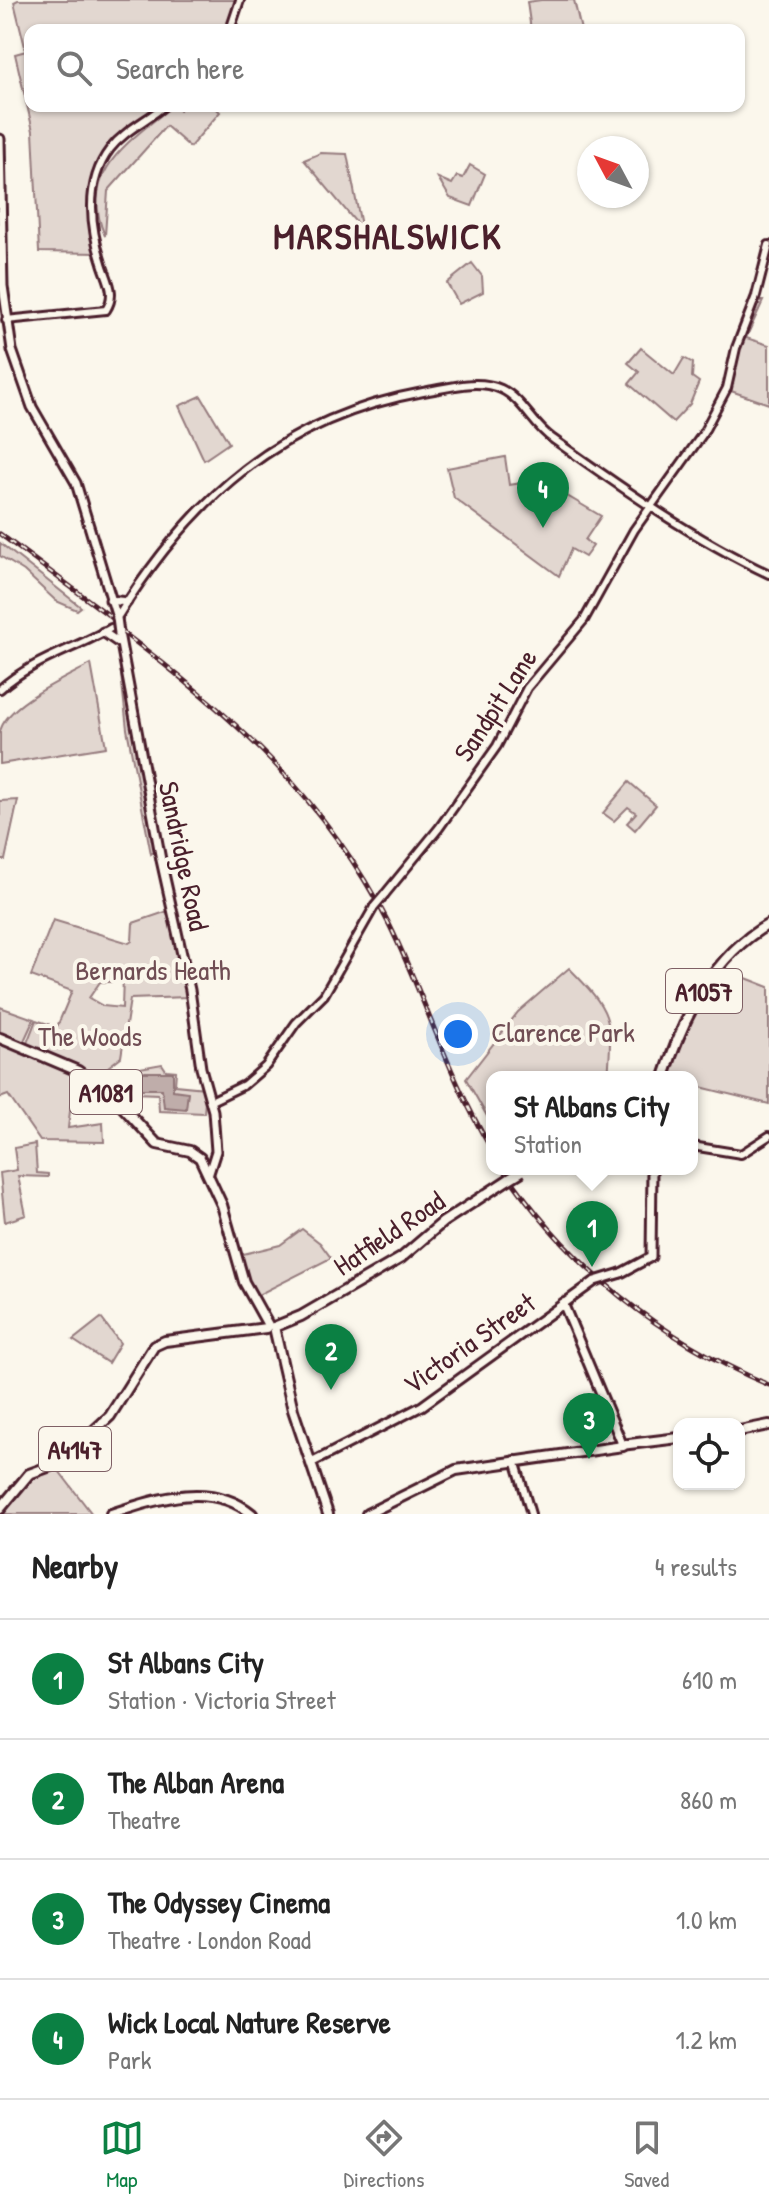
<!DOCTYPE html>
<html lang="en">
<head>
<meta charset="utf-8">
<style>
  body { margin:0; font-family:"Patrick Hand",sans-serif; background:#f6f6f6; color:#222 }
  .controls { position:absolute; right:24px; bottom:24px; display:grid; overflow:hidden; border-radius:16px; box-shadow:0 2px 6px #0004 }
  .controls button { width:72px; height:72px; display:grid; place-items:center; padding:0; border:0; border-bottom:2px solid #e0e0e0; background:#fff; color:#222; font:40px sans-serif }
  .compass { position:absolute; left:577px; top:136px; width:72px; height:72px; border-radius:50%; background:#fff; box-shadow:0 2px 6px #0004; rotate:311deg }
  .you { position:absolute; left:458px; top:1034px; width:28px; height:28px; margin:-20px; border:6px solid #fff; border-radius:50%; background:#1a73e8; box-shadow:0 0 0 12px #1a73e833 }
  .badge { display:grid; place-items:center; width:52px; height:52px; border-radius:50%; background:#0b8043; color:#fff; font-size:26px; font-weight:700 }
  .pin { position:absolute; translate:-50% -66px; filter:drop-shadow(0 2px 4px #0008) }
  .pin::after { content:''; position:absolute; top:42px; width:28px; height:24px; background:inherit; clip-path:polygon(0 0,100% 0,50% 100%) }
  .popup { position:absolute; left:486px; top:1071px; width:212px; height:104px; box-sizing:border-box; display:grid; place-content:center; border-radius:16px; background:#fff; filter:drop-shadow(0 2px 6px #0005); font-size:26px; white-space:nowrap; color:#767676 }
  .popup b { font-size:30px; color:#222 }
  .popup::after { content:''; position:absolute; left:50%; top:100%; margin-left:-16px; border:16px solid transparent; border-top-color:#fff }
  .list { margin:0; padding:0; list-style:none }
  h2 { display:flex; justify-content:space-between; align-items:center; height:104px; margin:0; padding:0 32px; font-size:34px }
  h2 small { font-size:26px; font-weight:400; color:#767676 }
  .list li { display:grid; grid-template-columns:52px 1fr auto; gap:24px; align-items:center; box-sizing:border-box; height:120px; padding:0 32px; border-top:2px solid #e0e0e0 }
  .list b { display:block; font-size:30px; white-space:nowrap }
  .list p { margin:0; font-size:26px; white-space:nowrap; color:#767676 }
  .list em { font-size:26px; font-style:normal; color:#767676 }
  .icon { flex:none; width:44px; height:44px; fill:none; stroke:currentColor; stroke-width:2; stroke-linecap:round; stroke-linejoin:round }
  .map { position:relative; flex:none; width:769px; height:1514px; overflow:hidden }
  .search { position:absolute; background:#fff; box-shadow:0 2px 6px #0004; left:24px; right:24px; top:24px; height:88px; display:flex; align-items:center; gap:20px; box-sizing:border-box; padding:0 28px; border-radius:16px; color:#767676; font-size:30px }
  .sheet { height:584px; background:#fff }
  nav { display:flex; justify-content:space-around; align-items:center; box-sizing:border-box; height:112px; border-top:2px solid #e0e0e0; background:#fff; font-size:22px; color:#767676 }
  nav a { display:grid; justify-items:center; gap:4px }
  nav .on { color:#0b8043 }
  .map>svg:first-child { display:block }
</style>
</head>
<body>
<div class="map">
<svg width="769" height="1514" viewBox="0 0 769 1514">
  <rect width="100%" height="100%" fill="#fbf7ec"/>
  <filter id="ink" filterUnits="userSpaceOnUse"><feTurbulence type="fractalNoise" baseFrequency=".0125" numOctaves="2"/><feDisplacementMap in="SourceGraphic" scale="16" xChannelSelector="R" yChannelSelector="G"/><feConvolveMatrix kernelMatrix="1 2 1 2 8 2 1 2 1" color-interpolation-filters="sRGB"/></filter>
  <g filter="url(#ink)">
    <g fill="#e2d7d0" stroke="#967b7e" stroke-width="2" fill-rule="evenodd">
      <path d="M18,0H237L228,30H30V106H160C101,146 72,178 97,253L39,252L33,131L15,54L26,51L14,2Z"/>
      <path d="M541,0H574L581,30H531L527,2Z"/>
      <path d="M172,106H181L179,111L183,106H214L220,112L190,147L166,126L108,191L105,236C77,171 131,141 172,106Z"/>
      <path d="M321,153L347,154L363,236L358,235L359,226L304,160Z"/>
      <path d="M470,165L485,174L472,206L450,198L438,178L452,184L457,176L463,178Z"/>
      <path d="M472,263L482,276L483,292L459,304L447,283Z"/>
      <path d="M757,301H763L746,338L769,345V404L728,390L734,361Z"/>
      <path d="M641,348L674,375L684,358L693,363L692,377L699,382L690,404L673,422L629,384L639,372L628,363Z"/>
      <path d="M201,396L229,443L204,460L179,406Z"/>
      <path d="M505,457L509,485L540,480L601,516L585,540L593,546L585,557L571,549L559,576L454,498L447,468Z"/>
      <path d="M0,543L81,607L77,610L56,601L24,571L0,556Z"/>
      <path d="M119,656H123L157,849L151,854L127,729Z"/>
      <path d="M91,664L106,747L0,764C0,754 0,742 0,732C5,704 68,677 91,664Z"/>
      <path d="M629,782L656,805L635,830L627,823L636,813L628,807L614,821L603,813Z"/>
      <path d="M18,800L5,860H0V801Z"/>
      <path d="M168,911L188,997L130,999L121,1057L95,1077L29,1047L27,1043L36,1020L57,1027L72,991L31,976L53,920L129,943L132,941L133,923ZM114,974L123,975L122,1008L103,1006L89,998L100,982H112Z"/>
      <path d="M569,968C611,1010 613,1019 608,1077H492V1125L466,1079L518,1012Z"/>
      <path d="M723,969L769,987V1104L692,1085V1077H669L687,1020Z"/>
      <path d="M0,1007L34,1019L23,1043L0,1036Z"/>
      <path d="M0,1040L57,1063L89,1082L73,1086L68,1128L103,1123L104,1142L40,1141L8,1095L0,1098Z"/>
      <path d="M162,1064L166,1070L176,1071L175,1085L205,1088L209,1100L205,1102L204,1113L159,1111L158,1094L135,1093L134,1069Z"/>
      <path d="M35,1144L37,1173L48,1174V1177L18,1176L26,1215L5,1222L0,1173L17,1170L14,1148Z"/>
      <path d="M302,1229L320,1243L331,1258L256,1296L246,1281L239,1255L280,1245Z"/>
      <path d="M101,1318L120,1343L108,1363L73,1340Z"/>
      <path d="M56,1467L92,1514H0V1508L30,1474Z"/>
    </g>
    <path fill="#bfadaa" stroke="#907477" stroke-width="2" d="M138,1072H173V1090L188,1092L186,1109L164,1107L162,1089H139Z"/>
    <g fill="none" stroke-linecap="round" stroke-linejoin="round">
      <defs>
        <g id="tertiary">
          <path d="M230,30L240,0"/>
          <path d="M6,320L106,310C117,293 107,280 102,263C90,226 85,182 110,149C124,131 146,121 164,106"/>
          <path d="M117,618C192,497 281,418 423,392C448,388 477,378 501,389C523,399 533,426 553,439C622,488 692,538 769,574"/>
          <path d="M0,689C32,660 75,649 111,628"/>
          <path d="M385,894L439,828L497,746L527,688L584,620L634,530L702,435L727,388L736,348L756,296L769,245"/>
          <path d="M211,1101L244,1085L266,1066L296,1023L324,995L374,907"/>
          <path d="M692,1146L741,1154L769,1136"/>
          <path d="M515,1460L531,1514"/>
        </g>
        <g id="secondary">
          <path d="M0,139L3,286L12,350L32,407L76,483L117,618"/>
          <path d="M110,600L127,602"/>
          <path d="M103,632L119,643"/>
          <path d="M119,633L161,860L190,990L201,1068L213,1111L216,1151L209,1173"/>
          <path d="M621,1273L651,1257L652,1169"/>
          <path d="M563,1303L623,1446"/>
          <path d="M311,1463L422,1406L595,1281"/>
        </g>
        <g id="primary">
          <path d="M0,1038L78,1071L119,1103L157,1144L190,1151L200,1158L222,1205L244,1282L268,1325"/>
          <path d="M664,1077C683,1018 713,955 769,924"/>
          <path d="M274,1327L301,1316L401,1258L443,1222L509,1179"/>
          <path d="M274,1327L293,1410L328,1514"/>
          <path d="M739,1431L769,1425"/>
          <path d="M621,1445L679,1438"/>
          <path d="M0,1509L29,1474L59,1463L110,1416L154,1346L165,1341L266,1328"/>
          <path d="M111,1514C157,1499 211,1480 252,1514"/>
          <path d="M367,1514L456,1470L623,1446"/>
        </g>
      </defs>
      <use href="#tertiary" stroke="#4a1f2b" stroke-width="12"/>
      <use href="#secondary" stroke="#4a1f2b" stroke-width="13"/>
      <use href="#primary" stroke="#4a1f2b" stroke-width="14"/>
      <use href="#tertiary" stroke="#fbf7ec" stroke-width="6"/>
      <use href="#secondary" stroke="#fbf7ec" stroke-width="7"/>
      <use href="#primary" stroke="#fbf7ec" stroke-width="8"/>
      <defs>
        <g id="rail">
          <path d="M0,534L111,617"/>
          <path d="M121,631C233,715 325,798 389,924C426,999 448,1077 492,1150"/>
          <path d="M504,1169C569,1267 661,1339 769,1385"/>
        </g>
      </defs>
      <use href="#rail" stroke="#4a1f2b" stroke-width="5"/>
      <use href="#rail" stroke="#fbf7ec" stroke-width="2" stroke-dasharray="6" stroke-linecap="butt"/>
      <defs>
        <path id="tertiary-bridge" d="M374,907L385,894"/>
        <g id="secondary-bridge">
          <path d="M117,618L119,633"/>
          <path d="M595,1281L621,1273"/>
        </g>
        <path id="primary-bridge" d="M509,1179L522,1171"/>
      </defs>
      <use href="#tertiary-bridge" stroke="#4a1f2b" stroke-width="12" stroke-linecap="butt"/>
      <use href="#secondary-bridge" stroke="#4a1f2b" stroke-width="13" stroke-linecap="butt"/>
      <use href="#primary-bridge" stroke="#4a1f2b" stroke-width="14" stroke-linecap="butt"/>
      <use href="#tertiary-bridge" stroke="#fbf7ec" stroke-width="6"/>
      <use href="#secondary-bridge" stroke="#fbf7ec" stroke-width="7"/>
      <use href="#primary-bridge" stroke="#fbf7ec" stroke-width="8"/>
    </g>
  </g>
  <g text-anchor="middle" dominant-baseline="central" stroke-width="8" stroke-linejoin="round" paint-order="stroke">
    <g fill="#fbf7ec" stroke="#7f6065" stroke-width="2">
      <rect x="666" y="969" width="76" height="44" rx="6"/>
      <rect x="70" y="1070" width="72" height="44" rx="6"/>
      <rect x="39" y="1427" width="72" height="44" rx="6"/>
    </g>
    <g font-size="26" font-weight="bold" fill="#4a1f2b">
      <text x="704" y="991">A1057</text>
      <text x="106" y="1092">A1081</text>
      <text x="75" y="1449">A4147</text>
    </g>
    <g font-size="28" fill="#4a1f2b" stroke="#fbf7ec">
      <text transform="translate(495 705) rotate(-57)">Sandpit Lane</text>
      <text transform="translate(184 856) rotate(78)">Sandridge Road</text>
      <text transform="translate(389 1233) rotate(-34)">Hatfield Road</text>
      <text transform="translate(469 1343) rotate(-35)">Victoria Street</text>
    </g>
    <g font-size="28" fill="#704d54" stroke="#fbf7ec">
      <text x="153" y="970">Bernards Heath</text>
      <text x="563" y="1032">Clarence Park</text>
      <text x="90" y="1036">The Woods</text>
    </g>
    <g font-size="36" font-weight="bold" letter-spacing="2" fill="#4a1f2b" stroke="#fbf7ec">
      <text x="388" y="235">MARSHALSWICK</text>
    </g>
  </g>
</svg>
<div class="controls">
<button><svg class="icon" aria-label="locate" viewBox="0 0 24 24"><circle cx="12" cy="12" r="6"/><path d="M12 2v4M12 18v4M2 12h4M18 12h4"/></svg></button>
</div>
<svg class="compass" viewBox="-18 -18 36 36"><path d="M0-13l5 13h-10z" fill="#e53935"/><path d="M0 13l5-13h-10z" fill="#767676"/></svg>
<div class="you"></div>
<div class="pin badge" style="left:592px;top:1267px">1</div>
<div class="popup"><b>St Albans City</b>Station</div>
<div class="pin badge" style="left:331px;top:1390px">2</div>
<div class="pin badge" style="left:589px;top:1459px">3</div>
<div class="pin badge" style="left:543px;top:528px">4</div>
<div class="search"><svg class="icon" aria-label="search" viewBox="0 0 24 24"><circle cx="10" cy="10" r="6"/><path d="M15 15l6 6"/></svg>Search here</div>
</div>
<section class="sheet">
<h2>Nearby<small>4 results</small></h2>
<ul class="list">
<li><span class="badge">1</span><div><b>St Albans City</b><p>Station · Victoria Street</p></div><em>610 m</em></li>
<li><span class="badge">2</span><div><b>The Alban Arena</b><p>Theatre</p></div><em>860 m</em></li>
<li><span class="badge">3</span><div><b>The Odyssey Cinema</b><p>Theatre · London Road</p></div><em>1.0 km</em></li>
<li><span class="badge">4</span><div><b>Wick Local Nature Reserve</b><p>Park</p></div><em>1.2 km</em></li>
</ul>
</section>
<nav>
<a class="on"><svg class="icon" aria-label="map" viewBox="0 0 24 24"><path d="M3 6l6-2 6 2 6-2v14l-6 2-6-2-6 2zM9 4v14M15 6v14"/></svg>Map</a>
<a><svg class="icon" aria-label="directions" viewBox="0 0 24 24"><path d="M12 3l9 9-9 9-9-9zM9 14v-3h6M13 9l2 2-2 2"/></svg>Directions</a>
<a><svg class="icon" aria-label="saved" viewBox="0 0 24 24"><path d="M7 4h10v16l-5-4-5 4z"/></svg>Saved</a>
</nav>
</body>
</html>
